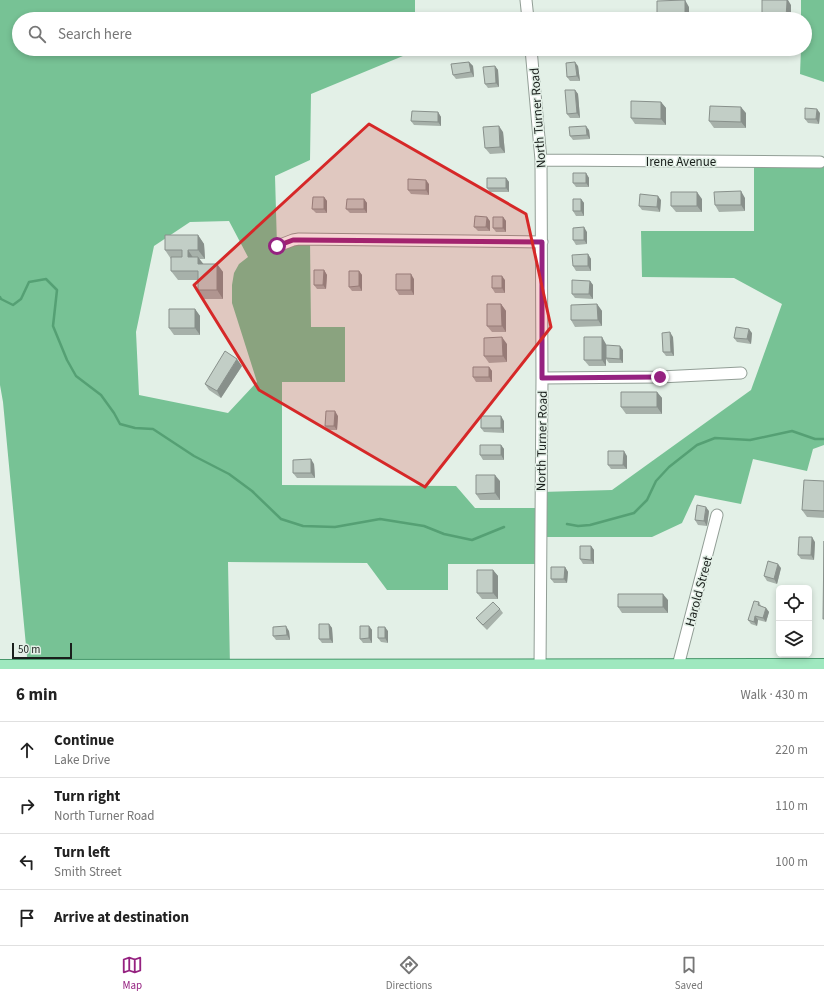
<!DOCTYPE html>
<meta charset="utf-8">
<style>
body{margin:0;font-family:"Source Sans 3",sans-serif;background:#f2f2f2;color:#222}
.controls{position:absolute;right:12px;bottom:12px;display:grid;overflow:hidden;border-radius:6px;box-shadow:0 2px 6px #0003}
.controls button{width:36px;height:36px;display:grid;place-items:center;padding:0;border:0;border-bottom:1px solid #e0e0e0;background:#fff;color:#222;font:20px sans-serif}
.scale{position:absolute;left:12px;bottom:10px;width:60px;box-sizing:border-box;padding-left:4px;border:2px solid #1a1f1c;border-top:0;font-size:11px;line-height:14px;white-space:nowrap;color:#1a1f1c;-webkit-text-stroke:3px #e3f0e7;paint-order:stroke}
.stop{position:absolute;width:12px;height:12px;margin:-9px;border:3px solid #952280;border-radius:50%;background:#fff}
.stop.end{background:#952280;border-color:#fff;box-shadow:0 1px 4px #0008}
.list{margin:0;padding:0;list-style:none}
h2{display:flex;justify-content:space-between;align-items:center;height:52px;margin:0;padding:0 16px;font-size:17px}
h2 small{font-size:13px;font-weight:400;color:#767676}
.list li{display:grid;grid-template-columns:26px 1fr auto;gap:12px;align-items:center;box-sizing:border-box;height:56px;padding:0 16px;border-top:1px solid #e0e0e0}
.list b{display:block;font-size:15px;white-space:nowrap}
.list p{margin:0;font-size:13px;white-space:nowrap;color:#767676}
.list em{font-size:13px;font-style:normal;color:#767676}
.icon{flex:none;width:22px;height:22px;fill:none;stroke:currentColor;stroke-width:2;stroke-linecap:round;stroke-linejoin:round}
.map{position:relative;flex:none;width:824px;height:669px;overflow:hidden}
.search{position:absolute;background:#fff;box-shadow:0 2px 6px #0003;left:12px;right:12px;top:12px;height:44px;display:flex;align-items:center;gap:10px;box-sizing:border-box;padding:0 14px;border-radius:22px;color:#767676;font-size:15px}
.sheet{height:276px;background:#fff}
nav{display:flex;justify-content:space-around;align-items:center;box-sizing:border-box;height:56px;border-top:1px solid #e0e0e0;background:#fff;font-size:11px;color:#767676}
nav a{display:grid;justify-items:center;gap:2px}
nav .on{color:#952280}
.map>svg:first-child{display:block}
.forest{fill:#77c295;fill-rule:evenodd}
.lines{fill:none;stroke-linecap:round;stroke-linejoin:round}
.stream{stroke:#55a074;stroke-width:2.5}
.minor-casing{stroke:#929e96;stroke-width:13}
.major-casing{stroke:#47976b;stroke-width:16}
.minor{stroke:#fff;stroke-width:11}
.major{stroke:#9fe8bf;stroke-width:14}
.wall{fill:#a7b1aa}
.shaded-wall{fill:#88908b}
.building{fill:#c2cec6;stroke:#88908b}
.route{stroke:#952280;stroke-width:5}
.marked{fill:#d62828;fill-opacity:0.2;stroke:#d62828;stroke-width:3;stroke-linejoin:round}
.labels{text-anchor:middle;stroke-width:3;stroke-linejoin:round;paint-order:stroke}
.street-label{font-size:13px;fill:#1a1f1c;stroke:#e3f0e7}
</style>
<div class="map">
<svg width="824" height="669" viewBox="0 0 824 669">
<rect width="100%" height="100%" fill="#e3f0e7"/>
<path class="forest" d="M 0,0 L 415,0 L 415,19 L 19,19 L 19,49 L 415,49 L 415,51 L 311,94 L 310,160 L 275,176 L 277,246 L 310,240 L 311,327 L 345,327 L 345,382 L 282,382 L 282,485 L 456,486 L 475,508 L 540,508 L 541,492 L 612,490 L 751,390 L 782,304 L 734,278 L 642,277 L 641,231 L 754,231 L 754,161 L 824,162 L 824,445 L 813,449 L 807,471 L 753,459 L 741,504 L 695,495 L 682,523 L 652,537 L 541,537 L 540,564 L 448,564 L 448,590 L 387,590 L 367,563 L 228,562 L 230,667 L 28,667 L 3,402 L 0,385 ZM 229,221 L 248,257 L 239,264 L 234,273 L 232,285 L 232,303 L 257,382 L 228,413 L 139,395 L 136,332 L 154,246 L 190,222 Z
M 801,0 L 824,0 L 824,82 L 800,74 L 801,49 L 805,49 L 805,19 L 801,19 Z"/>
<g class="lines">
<path class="stream" d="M 0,297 L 1,299 L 13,305 L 21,299 L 29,282 L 46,279 L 57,290 L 53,326 L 67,360 L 76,376 L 101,395 L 114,413 L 120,424 L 135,428 L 153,429 L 194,456 L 229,474 L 252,491 L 281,519 L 303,526 L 335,527 L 380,519 L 424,526 L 444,534 L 472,540 L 504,527
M 567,524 L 578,526 L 590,525 L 634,513 L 647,500 L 656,481 L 669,467 L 697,445 L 715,438 L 750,440 L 792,431 L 815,439 L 824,439"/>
<g class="minor-casing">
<path id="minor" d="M 526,0 L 528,19
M 531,49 L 541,160 L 542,378 L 540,669
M 541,160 L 820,162
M 275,247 L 293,240 L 299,239 L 542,242
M 542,378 L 660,377 L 741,373
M 678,666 L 717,515"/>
</g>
<g class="major-casing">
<path id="major" d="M 0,667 L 824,666"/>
</g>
<use href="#minor" class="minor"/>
<use href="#major" class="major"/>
</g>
<path class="wall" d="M 689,7 L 689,19 L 659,19 L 657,17 Z
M 494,49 L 494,54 L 481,55 L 478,51 Z
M 561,49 L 574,49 L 575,53 L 564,54 Z
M 469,62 L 473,66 L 474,77 L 456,79 L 453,75 Z
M 495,66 L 498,70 L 499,87 L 488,88 L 485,84 Z
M 578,66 L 580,81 L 570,81 L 567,77 Z
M 575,90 L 578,94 L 580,118 L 570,118 L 567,114 Z
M 661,102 L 666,108 L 666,125 L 635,124 L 631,118 Z
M 438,112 L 441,117 L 441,126 L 414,125 L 411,121 Z
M 746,113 L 746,128 L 714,128 L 709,121 Z
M 820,113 L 819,124 L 808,123 L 805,119 Z
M 589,130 L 590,139 L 573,140 L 570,136 Z
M 503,132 L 505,153 L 490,154 L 485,148 Z
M 586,173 L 589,178 L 589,187 L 576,187 L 573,183 Z
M 506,178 L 509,182 L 509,192 L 490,192 L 487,188 Z
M 429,184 L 429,195 L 411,194 L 408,190 Z
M 324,197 L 327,201 L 327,213 L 316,213 L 312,209 Z
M 745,198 L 745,211 L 719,212 L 715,205 Z
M 364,199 L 367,203 L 367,213 L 350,213 L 346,209 Z
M 581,199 L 584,203 L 584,216 L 576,216 L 573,211 Z
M 702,199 L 702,212 L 676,212 L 671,206 Z
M 661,200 L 660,212 L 642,210 L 639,206 Z
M 503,217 L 506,221 L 506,232 L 496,232 L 493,228 Z
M 490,221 L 490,231 L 478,231 L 474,227 Z
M 587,232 L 587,244 L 576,245 L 573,240 Z
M 198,235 L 204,244 L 205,259 L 199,259 L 203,264 L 217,264 L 223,272 L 223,299 L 204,299 L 198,290 L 198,280 L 178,280 L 171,271 L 171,259 L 165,250 Z
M 588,254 L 591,259 L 591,271 L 576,271 L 573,266 Z
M 324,270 L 327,275 L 326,289 L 317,289 L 314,285 Z
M 359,271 L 362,275 L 362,291 L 352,291 L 349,287 Z
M 414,279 L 414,295 L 399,295 L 396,290 Z
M 505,280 L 505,293 L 495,293 L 492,288 Z
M 590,281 L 593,285 L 593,299 L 575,298 L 572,294 Z
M 501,304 L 506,311 L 506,332 L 492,332 L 487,326 Z
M 597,304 L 602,311 L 602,326 L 575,327 L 571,320 Z
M 195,309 L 200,316 L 200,335 L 174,335 L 169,328 Z
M 752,333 L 751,344 L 737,342 L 734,338 Z
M 673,337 L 674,356 L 666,356 L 663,352 Z
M 507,344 L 507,362 L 489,363 L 484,356 Z
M 606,344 L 606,349 L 623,350 L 623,363 L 609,363 L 606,359 L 606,366 L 589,366 L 584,360 Z
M 242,366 L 221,398 L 209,390 L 205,384 Z
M 489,367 L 492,371 L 492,382 L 476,382 L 473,377 Z
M 657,392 L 662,398 L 662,414 L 626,414 L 621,407 Z
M 338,416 L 337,430 L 328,430 L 325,426 Z
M 504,421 L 504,433 L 484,432 L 481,428 Z
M 501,445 L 504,449 L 504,460 L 483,460 L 480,455 Z
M 627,456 L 627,469 L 611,469 L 608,465 Z
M 314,464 L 315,478 L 297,478 L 293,473 Z
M 500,481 L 500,500 L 480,500 L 476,494 Z
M 824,481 L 824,518 L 807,517 L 802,510 Z
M 709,511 L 707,526 L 698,525 L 695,520 Z
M 815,542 L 814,560 L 801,559 L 798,555 Z
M 591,546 L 594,550 L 594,564 L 583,564 L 580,559 Z
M 565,567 L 568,572 L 567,583 L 554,583 L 551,579 Z
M 781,568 L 777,584 L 767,581 L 764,576 Z
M 493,570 L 498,576 L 498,599 L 482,599 L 477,593 Z
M 668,600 L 668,613 L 622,613 L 618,607 Z
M 759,602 L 761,606 L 766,608 L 769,612 L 766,622 L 758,620 L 757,626 L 751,624 L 748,620 Z
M 500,609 L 503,613 L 487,630 L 479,622 L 476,618 Z
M 329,624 L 332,628 L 333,643 L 322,643 L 319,639 Z
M 369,626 L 372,630 L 372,643 L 363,643 L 360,639 Z
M 289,631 L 290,640 L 276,640 L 273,636 Z
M 388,631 L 388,643 L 381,642 L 378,638 Z"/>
<path class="shaded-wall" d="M 685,0 L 689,7 L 689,19 L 687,19 L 685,16 Z
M 787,0 L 788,0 L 791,5 L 791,19 L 786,19 Z
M 491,49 L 494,49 L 494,54 L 491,50 Z
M 572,49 L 574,49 L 575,53 Z
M 469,62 L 473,66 L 474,77 L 471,72 Z
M 575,62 L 578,66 L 580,81 L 577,76 Z
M 495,66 L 498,70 L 499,87 L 496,83 Z
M 575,90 L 578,94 L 580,118 L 577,113 Z
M 661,102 L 666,108 L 666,125 L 661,119 Z
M 741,107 L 746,113 L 746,128 L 741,122 Z
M 817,109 L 820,113 L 819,124 L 816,119 Z
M 438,112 L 441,117 L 441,126 L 438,122 Z
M 499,126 L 503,132 L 505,153 L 500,147 Z
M 586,126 L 589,130 L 590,139 L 587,135 Z
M 586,173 L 589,178 L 589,187 L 586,183 Z
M 506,178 L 509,182 L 509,192 L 506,188 Z
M 426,180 L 429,184 L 429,195 L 426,190 Z
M 741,191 L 745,198 L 745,211 L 741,205 Z
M 697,192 L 702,199 L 702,212 L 697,206 Z
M 658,196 L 661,200 L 660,212 L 657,207 Z
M 324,197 L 327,201 L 327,213 L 324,209 Z
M 364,199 L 367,203 L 367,213 L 364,209 Z
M 581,199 L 584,203 L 584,216 L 581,211 Z
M 487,217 L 490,221 L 490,231 L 486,227 Z
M 503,217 L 506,221 L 506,232 L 503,228 Z
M 584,227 L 587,232 L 587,244 L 584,240 Z
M 198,235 L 204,244 L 205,259 L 198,250 Z
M 188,250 L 194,259 L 188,257 Z
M 588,254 L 591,259 L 591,271 L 588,266 Z
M 198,257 L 205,266 L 198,264 Z
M 217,264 L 223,272 L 223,299 L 217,290 Z
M 324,270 L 327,275 L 326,289 L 323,285 Z
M 359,271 L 362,275 L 362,291 L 359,286 Z
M 411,274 L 414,279 L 414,295 L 411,290 Z
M 502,276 L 505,280 L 505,293 L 502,288 Z
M 590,281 L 593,285 L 593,299 L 589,294 Z
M 501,304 L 506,311 L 506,332 L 502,326 Z
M 597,304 L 602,311 L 602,326 L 598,320 Z
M 195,309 L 200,316 L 200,335 L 195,328 Z
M 749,329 L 752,333 L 751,344 L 747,339 Z
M 670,332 L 673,337 L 674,356 L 671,352 Z
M 502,337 L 507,344 L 507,362 L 503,356 Z
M 602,337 L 606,344 L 606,366 L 602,360 Z
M 620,346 L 623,350 L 623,363 L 620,359 Z
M 237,359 L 242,366 L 221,398 L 217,391 Z
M 489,367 L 492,371 L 492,382 L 489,377 Z
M 657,392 L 662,398 L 662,414 L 657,407 Z
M 335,411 L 338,416 L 337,430 L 334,426 Z
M 501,416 L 504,421 L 504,433 L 501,428 Z
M 501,445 L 504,449 L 504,460 L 501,455 Z
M 624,451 L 627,456 L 627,469 L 623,465 Z
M 311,459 L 314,464 L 315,478 L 311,473 Z
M 495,475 L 500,481 L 500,500 L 495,493 Z
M 706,507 L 709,511 L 707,526 L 704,521 Z
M 812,537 L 815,542 L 814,560 L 811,555 Z
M 591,546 L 594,550 L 594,564 L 591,560 Z
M 778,564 L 781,568 L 777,584 L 774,579 Z
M 565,567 L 568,572 L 567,583 L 564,579 Z
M 493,570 L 498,576 L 498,599 L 493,593 Z
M 809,588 L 812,592 L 811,614 L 809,611 Z
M 663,594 L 668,600 L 668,613 L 663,607 Z
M 766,608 L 769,612 L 766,622 L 763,618 Z
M 755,616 L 758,620 L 757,626 L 754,622 Z
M 329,624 L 332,628 L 333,643 L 330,639 Z
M 286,626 L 289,631 L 290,640 L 287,635 Z
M 369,626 L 372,630 L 372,643 L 369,638 Z
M 385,627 L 388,631 L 388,643 L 385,638 Z"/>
<path class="building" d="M 685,0 L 685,16 L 657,17 L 657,1 Z
M 762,0 L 787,0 L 786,19 L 762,19 Z
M 478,49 L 491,49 L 491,50 L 478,51 Z
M 469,62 L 471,72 L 453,75 L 451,64 Z
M 575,62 L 577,76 L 567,77 L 566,63 Z
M 495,66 L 496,83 L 485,84 L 483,67 Z
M 565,90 L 575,90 L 577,113 L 567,114 Z
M 631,101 L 661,102 L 661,119 L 631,118 Z
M 710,106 L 741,107 L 741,122 L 709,121 Z
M 805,108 L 817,109 L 816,119 L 805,119 Z
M 412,111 L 438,112 L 438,122 L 411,121 Z
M 499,126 L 500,147 L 485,148 L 483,127 Z
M 586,126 L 587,135 L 570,136 L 569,127 Z
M 573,173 L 586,173 L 586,183 L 573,183 Z
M 487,178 L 506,178 L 506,188 L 487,188 Z
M 408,179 L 426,180 L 426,190 L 408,190 Z
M 741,191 L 741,205 L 715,205 L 714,192 Z
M 671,192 L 697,192 L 697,206 L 671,206 Z
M 640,194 L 658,196 L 657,207 L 639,206 Z
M 313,197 L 324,197 L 324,209 L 312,209 Z
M 347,199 L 364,199 L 364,209 L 346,209 Z
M 573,199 L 581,199 L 581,211 L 573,211 Z
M 475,216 L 487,217 L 486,227 L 474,227 Z
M 493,217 L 503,217 L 503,228 L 493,228 Z
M 584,227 L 584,240 L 573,240 L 573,228 Z
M 165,235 L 198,235 L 198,250 L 188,250 L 188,257 L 198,257 L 198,264 L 217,264 L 217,290 L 198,290 L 198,271 L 171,271 L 171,257 L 182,257 L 182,250 L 165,250 Z
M 588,254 L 588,266 L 573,266 L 572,255 Z
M 314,270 L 324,270 L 323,285 L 314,285 Z
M 349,271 L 359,271 L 359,286 L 349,287 Z
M 396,274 L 411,274 L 411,290 L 396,290 Z
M 492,276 L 502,276 L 502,288 L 492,288 Z
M 572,280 L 590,281 L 589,294 L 572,294 Z
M 487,304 L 501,304 L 502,326 L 487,326 Z
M 597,304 L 598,320 L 571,320 L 571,305 Z
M 169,309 L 195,309 L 195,328 L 169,328 Z
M 736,327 L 749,329 L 747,339 L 734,338 Z
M 670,332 L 671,352 L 663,352 L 662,333 Z
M 502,337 L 503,356 L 484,356 L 484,338 Z
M 584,337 L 602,337 L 602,360 L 584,360 Z
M 606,345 L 620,346 L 620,359 L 606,358 Z
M 225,351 L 237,359 L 217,391 L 205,384 Z
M 473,367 L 489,367 L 489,377 L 473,377 Z
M 621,392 L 657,392 L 657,407 L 621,407 Z
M 326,411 L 335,411 L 334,426 L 325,426 Z
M 481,416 L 501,416 L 501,428 L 481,428 Z
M 480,445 L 501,445 L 501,455 L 480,455 Z
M 608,451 L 624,451 L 623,465 L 608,465 Z
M 311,459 L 311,473 L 293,473 L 293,460 Z
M 476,475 L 495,475 L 495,493 L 476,494 Z
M 804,480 L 824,481 L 824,511 L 802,510 Z
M 697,505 L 706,507 L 704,521 L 695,520 Z
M 799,537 L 812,537 L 811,555 L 798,555 Z
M 824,541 L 824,619 L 823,619 Z
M 580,546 L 591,546 L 591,560 L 580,559 Z
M 768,561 L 778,564 L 774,579 L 764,576 Z
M 551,567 L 565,567 L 564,579 L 551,579 Z
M 477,570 L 493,570 L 493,593 L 477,593 Z
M 618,594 L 663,594 L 663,607 L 618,607 Z
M 754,601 L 759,602 L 758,605 L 766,608 L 763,618 L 755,616 L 754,622 L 748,620 Z
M 493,602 L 500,609 L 483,625 L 476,618 Z
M 319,624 L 329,624 L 330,639 L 319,639 Z
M 286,626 L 287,635 L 273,636 L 273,627 Z
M 360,626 L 369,626 L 369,638 L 360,639 Z
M 378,627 L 385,627 L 385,638 L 378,638 Z"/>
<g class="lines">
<path class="route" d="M 277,246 L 293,240 L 299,240 L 542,242 L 542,378 L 660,377"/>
</g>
<path class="marked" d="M 369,124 L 526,214 L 551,327 L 425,487 L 259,390 L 194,285 Z"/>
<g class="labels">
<g class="street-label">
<text transform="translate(537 118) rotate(-94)" y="5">North Turner Road</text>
<text x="681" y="166">Irene Avenue</text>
<text transform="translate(541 441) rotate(-89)" y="5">North Turner Road</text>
<text transform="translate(698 591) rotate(-75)" y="5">Harold Street</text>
</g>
</g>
</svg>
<div class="controls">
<button><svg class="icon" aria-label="locate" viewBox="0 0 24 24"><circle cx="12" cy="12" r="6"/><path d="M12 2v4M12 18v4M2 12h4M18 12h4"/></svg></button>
<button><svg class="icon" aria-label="layers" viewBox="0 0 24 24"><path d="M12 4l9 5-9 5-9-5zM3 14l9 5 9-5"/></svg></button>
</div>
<div class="scale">50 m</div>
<div class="stop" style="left:277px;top:246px"></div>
<div class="stop end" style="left:660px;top:377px"></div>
<div class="search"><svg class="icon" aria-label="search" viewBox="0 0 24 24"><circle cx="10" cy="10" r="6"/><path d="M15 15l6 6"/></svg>Search here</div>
</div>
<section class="sheet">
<h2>6 min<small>Walk · 430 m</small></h2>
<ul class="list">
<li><svg class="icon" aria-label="ahead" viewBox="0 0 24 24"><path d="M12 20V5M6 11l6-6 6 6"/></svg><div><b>Continue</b><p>Lake Drive</p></div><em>220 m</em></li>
<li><svg class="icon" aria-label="right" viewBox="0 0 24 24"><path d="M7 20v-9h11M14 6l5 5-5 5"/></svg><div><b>Turn right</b><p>North Turner Road</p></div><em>110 m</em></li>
<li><svg class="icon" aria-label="left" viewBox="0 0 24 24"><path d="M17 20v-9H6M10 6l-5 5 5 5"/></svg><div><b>Turn left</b><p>Smith Street</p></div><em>100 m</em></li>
<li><svg class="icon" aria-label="arrive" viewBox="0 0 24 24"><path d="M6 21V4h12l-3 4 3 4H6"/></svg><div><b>Arrive at destination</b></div></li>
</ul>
</section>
<nav>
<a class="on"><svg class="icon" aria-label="map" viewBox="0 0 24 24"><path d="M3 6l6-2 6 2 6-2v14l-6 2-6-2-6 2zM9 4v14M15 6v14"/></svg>Map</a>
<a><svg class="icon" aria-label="directions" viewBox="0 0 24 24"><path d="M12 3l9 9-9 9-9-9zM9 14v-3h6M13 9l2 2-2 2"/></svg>Directions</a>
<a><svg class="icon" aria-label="saved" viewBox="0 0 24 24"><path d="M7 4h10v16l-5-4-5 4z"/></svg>Saved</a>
</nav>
